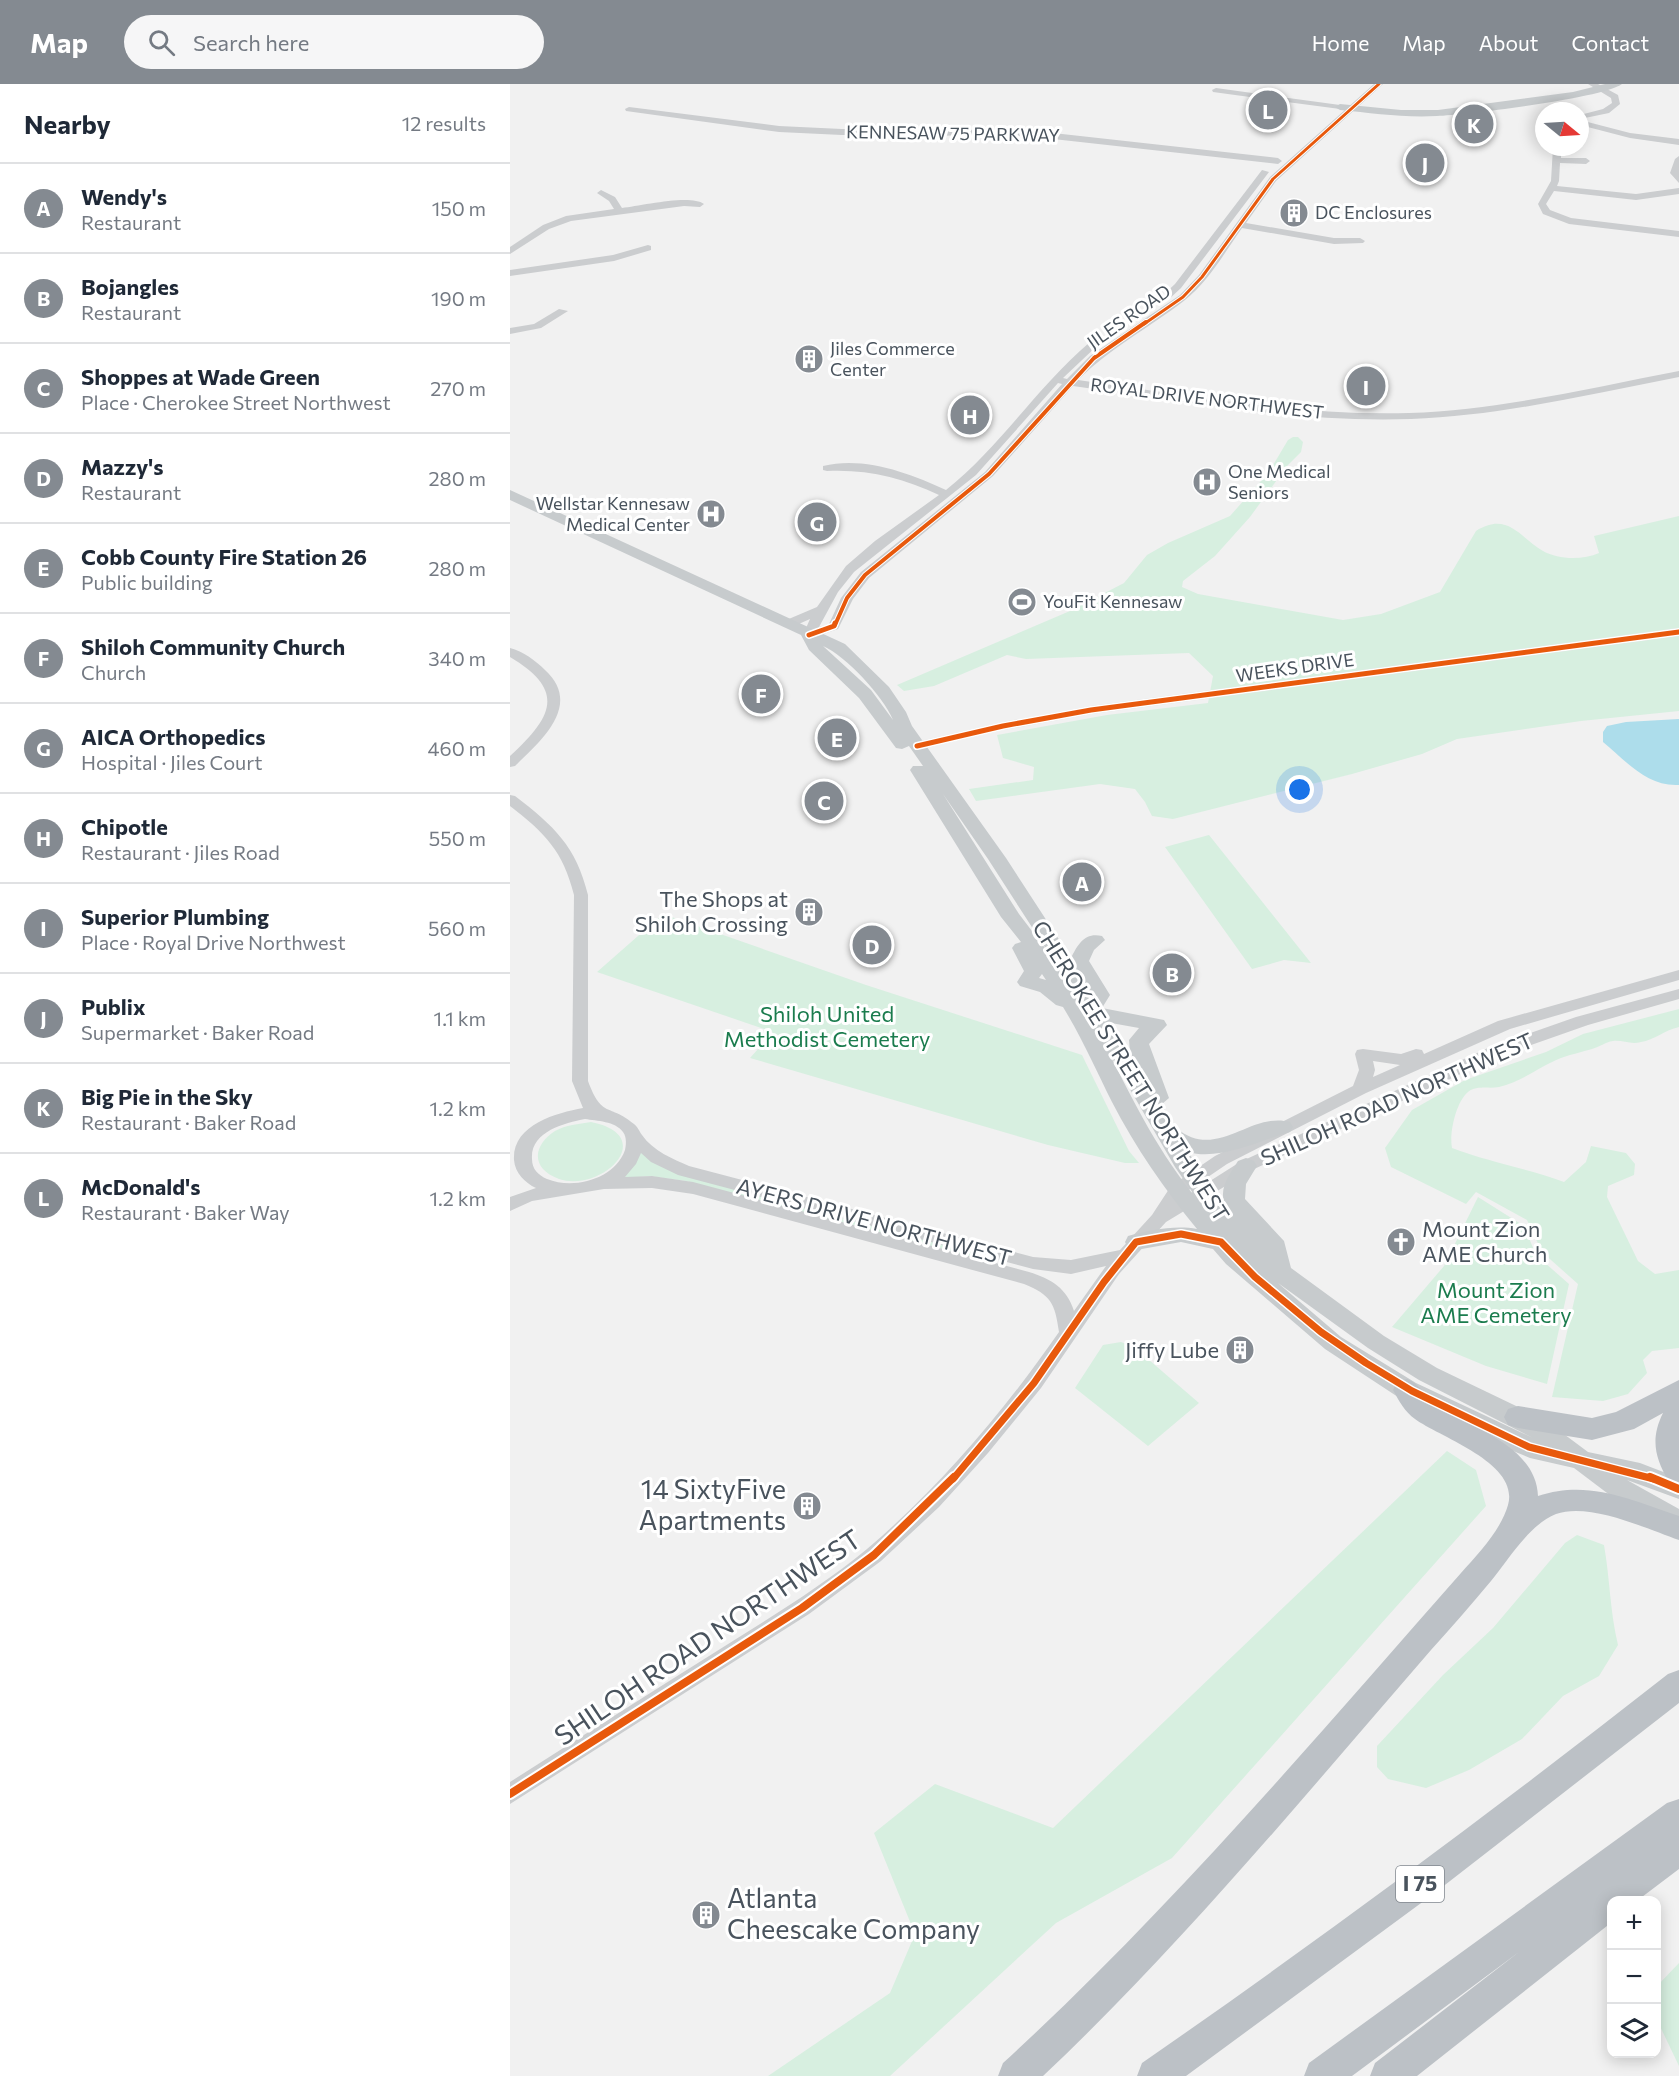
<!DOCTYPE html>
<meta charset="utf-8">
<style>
body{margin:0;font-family:Commissioner,sans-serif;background:#f6f6f7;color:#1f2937}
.controls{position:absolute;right:18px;bottom:18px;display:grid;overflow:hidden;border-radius:12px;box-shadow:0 3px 15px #0003}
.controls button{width:54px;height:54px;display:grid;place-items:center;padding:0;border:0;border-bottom:2px solid #e0e1e3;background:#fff;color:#1f2937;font:30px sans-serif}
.compass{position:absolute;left:1025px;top:18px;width:54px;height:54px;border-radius:50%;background:#fff;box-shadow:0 3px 15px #0003;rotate:108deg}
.you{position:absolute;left:790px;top:706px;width:21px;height:21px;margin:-15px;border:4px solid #fff;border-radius:50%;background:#1a73e8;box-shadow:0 0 0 9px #1a73e833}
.badge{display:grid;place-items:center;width:39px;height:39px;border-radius:50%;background:#848a91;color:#fff;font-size:20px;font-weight:700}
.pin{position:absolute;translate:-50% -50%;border:3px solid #fff;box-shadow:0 2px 6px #0006}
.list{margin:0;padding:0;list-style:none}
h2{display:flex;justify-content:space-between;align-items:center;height:78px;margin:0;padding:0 24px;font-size:26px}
h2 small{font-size:20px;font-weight:400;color:#747a83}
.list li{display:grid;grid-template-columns:39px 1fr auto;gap:18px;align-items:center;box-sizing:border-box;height:90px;padding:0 24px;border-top:2px solid #e0e1e3}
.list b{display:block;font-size:22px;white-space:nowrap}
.list p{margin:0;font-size:20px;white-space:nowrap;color:#747a83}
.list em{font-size:20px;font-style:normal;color:#747a83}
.icon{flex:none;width:33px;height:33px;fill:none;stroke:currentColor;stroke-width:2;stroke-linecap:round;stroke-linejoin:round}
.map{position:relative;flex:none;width:1169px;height:1992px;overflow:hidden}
header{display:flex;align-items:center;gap:36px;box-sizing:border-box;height:84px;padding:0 30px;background:#848a91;color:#fff}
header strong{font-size:28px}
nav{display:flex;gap:33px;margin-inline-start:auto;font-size:21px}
.search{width:420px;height:54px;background:#f6f6f7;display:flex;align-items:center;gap:15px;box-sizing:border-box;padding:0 21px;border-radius:33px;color:#747a83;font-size:22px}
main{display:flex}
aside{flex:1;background:#fff}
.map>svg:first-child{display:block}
.green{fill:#d7efe0}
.water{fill:#adddeb}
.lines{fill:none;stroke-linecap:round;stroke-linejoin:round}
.minor{fill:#cbcdcf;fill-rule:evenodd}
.major{fill:#c7cbcd;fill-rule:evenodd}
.highway{fill:#bcc1c6;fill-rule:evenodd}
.cycleway-far4-casing{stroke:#fff;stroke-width:5}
.cycleway-far3-casing{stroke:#fff;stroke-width:6}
.cycleway-far2-casing{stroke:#fff;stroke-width:8}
.cycleway-far1-casing{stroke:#fff;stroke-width:10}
.cycleway-casing{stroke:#fff;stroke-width:12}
.cycleway-far4{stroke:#e8590c;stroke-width:3}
.cycleway-far3{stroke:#e8590c;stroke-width:4}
.cycleway-far2{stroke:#e8590c;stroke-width:5}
.cycleway-far1{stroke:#e8590c;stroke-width:7}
.cycleway{stroke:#e8590c;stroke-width:8}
.labels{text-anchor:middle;stroke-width:6;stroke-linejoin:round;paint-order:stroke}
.far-street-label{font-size:18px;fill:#49535d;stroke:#fff}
.far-poi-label{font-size:18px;fill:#49535d;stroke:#fff;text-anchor:start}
.shield{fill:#fff;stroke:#80878e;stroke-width:1.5}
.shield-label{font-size:21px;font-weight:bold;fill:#49535d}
.poi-label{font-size:22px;fill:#49535d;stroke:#fff;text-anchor:end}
.park-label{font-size:22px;fill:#1b7c4e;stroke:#fff}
.street-label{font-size:22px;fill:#49535d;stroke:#fff}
.near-poi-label{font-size:27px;fill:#49535d;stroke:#fff;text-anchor:end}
.near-street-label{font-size:27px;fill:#49535d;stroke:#fff}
</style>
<header>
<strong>Map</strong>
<div class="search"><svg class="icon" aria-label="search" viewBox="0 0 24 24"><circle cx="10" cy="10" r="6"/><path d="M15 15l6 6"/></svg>Search here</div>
<nav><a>Home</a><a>Map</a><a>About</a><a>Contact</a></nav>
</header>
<main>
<aside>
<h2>Nearby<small>12 results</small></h2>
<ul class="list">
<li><span class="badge">A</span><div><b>Wendy's</b><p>Restaurant</p></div><em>150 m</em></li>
<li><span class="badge">B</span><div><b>Bojangles</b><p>Restaurant</p></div><em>190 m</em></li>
<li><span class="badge">C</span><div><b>Shoppes at Wade Green</b><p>Place · Cherokee Street Northwest</p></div><em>270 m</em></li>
<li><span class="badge">D</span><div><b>Mazzy's</b><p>Restaurant</p></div><em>280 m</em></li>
<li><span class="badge">E</span><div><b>Cobb County Fire Station 26</b><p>Public building</p></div><em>280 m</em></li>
<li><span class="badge">F</span><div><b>Shiloh Community Church</b><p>Church</p></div><em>340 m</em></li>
<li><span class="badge">G</span><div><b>AICA Orthopedics</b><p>Hospital · Jiles Court</p></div><em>460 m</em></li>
<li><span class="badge">H</span><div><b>Chipotle</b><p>Restaurant · Jiles Road</p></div><em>550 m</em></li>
<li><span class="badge">I</span><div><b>Superior Plumbing</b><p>Place · Royal Drive Northwest</p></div><em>560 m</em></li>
<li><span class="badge">J</span><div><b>Publix</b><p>Supermarket · Baker Road</p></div><em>1.1 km</em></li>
<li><span class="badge">K</span><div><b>Big Pie in the Sky</b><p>Restaurant · Baker Road</p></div><em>1.2 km</em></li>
<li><span class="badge">L</span><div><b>McDonald's</b><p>Restaurant · Baker Way</p></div><em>1.2 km</em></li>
</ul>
</aside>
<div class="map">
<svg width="1169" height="1992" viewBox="0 0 1169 1992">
<rect width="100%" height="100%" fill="#f1f1f1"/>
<path class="green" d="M 783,353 L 788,353 L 793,358 L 791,368 L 777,382 L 740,433 L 705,472 L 673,497 L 672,503 L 688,510 L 833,536 L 871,530 L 930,508 L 966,447 C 998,427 1010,454 1033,467 C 1049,476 1073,476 1089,469 L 1084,452 L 1169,432 L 1169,627 L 1071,637 L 947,655 L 912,670 L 842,690 L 663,735 L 642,732 L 635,718 L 625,705 L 590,700 L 466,717 L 459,705 L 523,696 L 524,683 L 493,674 L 487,651 L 597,631 L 698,619 L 703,592 L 679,569 L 516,575 L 497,571 L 424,602 L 394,607 L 387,601 L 560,527 L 614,499 L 637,471 L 658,459 L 720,432 L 759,388 L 778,356 Z
M 699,751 L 801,879 L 774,876 L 742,885 L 655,763 Z
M 153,830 L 356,901 L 572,971 L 619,1067 L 629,1079 L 615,1079 L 538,1061 L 240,974 L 263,948 L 87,888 Z
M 1169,925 L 1169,943 C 1155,946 1144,956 1131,958 C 1121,961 1113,956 1103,957 C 1095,958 1090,963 1082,965 C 1072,968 1062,970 1051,974 C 1030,982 1012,998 989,1003 C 979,1005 967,1001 958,1008 C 946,1018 939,1049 942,1064 C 978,1078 1017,1084 1054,1098 L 1076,1078 L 1081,1062 L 1116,1069 L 1125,1080 L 1124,1091 L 1098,1102 L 1097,1113 L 1128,1177 L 1145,1190 L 1169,1186 L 1169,1264 L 1142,1267 L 1133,1276 L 1137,1289 L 1118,1310 L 1093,1317 L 1042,1313 L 1068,1200 L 1032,1168 L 1017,1136 L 966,1108 L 956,1120 L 881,1083 L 875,1064 L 902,1026 L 955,996 L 1036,968 L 1073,950 Z
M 81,1038 C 150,1052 92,1109 49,1095 C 21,1085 22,1062 45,1047 C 56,1041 68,1040 81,1038 Z
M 132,1066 L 136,1071 L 487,1176 L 482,1178 L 176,1097 L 139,1092 L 110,1095 L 125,1080 Z
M 968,1113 L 1014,1142 L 1026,1171 L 1059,1200 L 1037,1300 L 976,1282 L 882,1243 L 934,1182 Z
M 611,1258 L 624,1263 L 689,1319 L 638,1362 L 565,1304 L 593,1261 Z
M 937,1367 L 966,1386 L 976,1422 L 662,1774 L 546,1839 L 380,1992 L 258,1992 L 380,1909 L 405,1850 L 364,1749 L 425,1700 L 543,1744 Z
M 1067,1451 L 1094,1461 C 1100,1495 1100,1528 1108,1561 L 1089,1592 L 1053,1612 L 1012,1655 L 959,1686 L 916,1704 L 878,1695 L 867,1683 L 867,1662 L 933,1591 L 983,1544 L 1055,1459 Z
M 1169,1879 L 1169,1982 L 1147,1936 L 1147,1902 Z"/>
<path class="water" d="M 1169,635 L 1169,701 C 1137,703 1115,676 1093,658 L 1093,648 L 1097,642 L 1116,638 Z"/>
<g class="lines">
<path class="minor" d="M 864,0 L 873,0 L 766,97 L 736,139 L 824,154 L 850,154 L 855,157 L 853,159 L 824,160 L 732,144 C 715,168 698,198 675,216 C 639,244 600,264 568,296 C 678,311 787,332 899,329 C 990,326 1080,304 1169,287 L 1169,293 C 1080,310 991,332 901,335 C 787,339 674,317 563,302 L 483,392 L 359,494 L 343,515 L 328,545 L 299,555 L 293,551 L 300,535 L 282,543 L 274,543 L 272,540 L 274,537 L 307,523 L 336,482 L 365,457 L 429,411 C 393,394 357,385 317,387 L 313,386 L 313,382 C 354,372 399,389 436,406 C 490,363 527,303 580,258 L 589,260 L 553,294 L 557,295 L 580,272 L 670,211 L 689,191 L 760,93 ZM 548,299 L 552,300 L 475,388 L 351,488 L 331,514 L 319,540 L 309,543 L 328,508 L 344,488 L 466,391 Z
M 1078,0 L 1088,0 L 1108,11 L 1110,20 L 1099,29 L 1070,35 L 1070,31 L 1093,25 L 1102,19 L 1101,14 Z
M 706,4 L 830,21 L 834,23 L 830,25 L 703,8 L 702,6 Z
M 119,23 L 269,42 L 332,45 L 516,46 L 768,74 L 772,77 L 768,80 L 516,52 L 332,51 L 269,48 L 116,27 L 115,25 Z
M 1070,36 L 1120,49 L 1169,55 L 1169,61 L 1120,54 L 1070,41 Z
M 1043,63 L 1051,63 L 1051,74 L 1076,74 L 1080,77 L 1076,80 L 1050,79 L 1049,97 L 1047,102 L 1126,110 L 1169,104 L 1169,110 L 1126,116 L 1044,107 L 1036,120 L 1040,126 L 1061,134 L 1169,147 L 1169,153 L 1059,140 L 1033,130 L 1028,120 L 1041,97 Z
M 1169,72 L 1169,99 L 1160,89 L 1165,75 Z
M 752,86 L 759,88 L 671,204 L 657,217 L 651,217 L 651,213 L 665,200 Z
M 91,106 L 105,113 L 112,124 C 131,122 180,110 194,120 L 190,123 L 174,122 L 61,137 L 39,145 L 0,170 L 0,163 L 33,141 L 56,132 L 104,125 L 99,117 L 87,109 Z
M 138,161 L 141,162 L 141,166 L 104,177 L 0,192 L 0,186 L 103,171 Z
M 49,225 L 58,227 L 31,244 L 0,250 L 0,244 L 24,240 Z
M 1169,544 L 1169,552 L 581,630 L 493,646 L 407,666 L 400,662 L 402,659 L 493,638 L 581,622 Z
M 0,564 C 13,567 26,577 35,586 C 73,621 31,657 5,682 L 0,683 L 0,672 C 42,633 57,607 0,573 Z
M 0,711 L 5,712 C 44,742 66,762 78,811 L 78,997 C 92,1035 99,1019 124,1040 C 128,1043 129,1047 132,1051 C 143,1067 163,1075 179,1082 L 523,1173 L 561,1176 L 610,1166 L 642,1131 L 661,1102 L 705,1072 L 843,1002 L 849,986 L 845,970 L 847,966 L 853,965 L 891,970 L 906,965 L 912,966 L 914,970 L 988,937 L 1169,886 L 1169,896 L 1000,945 L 856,1009 L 717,1080 L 673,1110 L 670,1116 L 730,1078 L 978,964 L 1066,933 L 1169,905 L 1169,915 L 1078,941 L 990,972 L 742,1086 L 656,1138 L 609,1190 L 531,1304 L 478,1369 L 429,1423 L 371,1477 L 299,1530 L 0,1720 L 0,1698 C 69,1654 138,1610 207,1567 C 258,1535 311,1503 357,1465 C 431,1402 494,1327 549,1248 C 545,1219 541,1211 514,1200 L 183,1110 L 142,1104 L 94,1105 L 22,1117 L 0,1127 L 0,1113 L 26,1104 C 15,1099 5,1089 4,1076 C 2,1041 46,1029 73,1024 L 62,997 L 64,811 C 53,767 35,749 0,722 ZM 863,977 L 890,981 L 863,993 L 865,986 ZM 75,1035 C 87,1037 105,1037 113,1048 C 117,1053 116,1061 115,1066 C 105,1095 64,1106 37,1095 C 28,1091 22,1085 22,1075 C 20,1048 54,1039 75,1035 ZM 131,1069 L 141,1078 L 168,1091 L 523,1185 L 561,1190 L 596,1182 L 564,1227 C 557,1204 541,1195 519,1188 L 183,1098 L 142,1092 L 115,1093 L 126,1080 Z"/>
<path class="major" d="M 1095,0 L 1112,0 C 1094,14 956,31 927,32 C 894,34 862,29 830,26 L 825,23 L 830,20 L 891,26 L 928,26 L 1063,8 Z
M 0,406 L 335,560 L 379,603 L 396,628 L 402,642 L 496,774 L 561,874 C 568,860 575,848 592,852 L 595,856 L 584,866 L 579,877 L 600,911 L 592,924 L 654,936 L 657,941 L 639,960 L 659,1014 L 652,1020 C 656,1027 660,1039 666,1044 C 707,1078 740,1027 780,1038 L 783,1043 L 780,1048 C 749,1057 709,1077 678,1068 L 716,1122 C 707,1106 720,1090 728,1077 L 736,1074 L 744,1077 L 747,1082 L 736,1100 L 735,1115 L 774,1157 L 781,1184 L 874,1252 L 927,1284 L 1035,1336 L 1078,1368 L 1130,1379 L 1169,1394 L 1169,1415 L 1117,1396 L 1169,1425 L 1169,1439 L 1160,1442 L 1151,1439 L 1101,1412 L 1064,1384 L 1020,1374 L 976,1356 L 888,1313 L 815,1265 L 716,1180 L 703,1165 L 671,1158 L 626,1166 L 618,1164 L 615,1158 L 618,1152 C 640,1146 665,1141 687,1145 C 655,1106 625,1063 602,1018 C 586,986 572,954 553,923 L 546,921 L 530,908 L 510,902 L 507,898 L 514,887 L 502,864 L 505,860 L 511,858 L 491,833 L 400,686 L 403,682 L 413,682 L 399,662 L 392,665 L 386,664 L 349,614 L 299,566 L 291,551 L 0,416 ZM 313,562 C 336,572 373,612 383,636 L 361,606 ZM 433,710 L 478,775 L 538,868 L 509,830 ZM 532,890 L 536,896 L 529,894 ZM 601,939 L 629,944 L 619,956 L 620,969 ZM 599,969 L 665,1083 L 687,1115 C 651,1072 624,1019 599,969 ZM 768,1199 L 858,1264 L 909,1296 L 1023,1354 L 906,1299 L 831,1253 Z"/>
<path class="highway" d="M 897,1295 C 911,1300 916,1314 928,1322 C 963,1345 1026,1362 1028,1412 C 1079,1395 1121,1416 1169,1432 L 1169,1456 C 1137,1445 1080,1418 1046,1430 C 1020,1440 998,1476 981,1497 C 961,1521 941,1544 921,1566 C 795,1711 673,1860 533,1992 L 488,1992 L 493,1979 C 658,1828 803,1657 951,1489 C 968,1470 991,1446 998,1421 C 1010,1379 931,1354 905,1335 C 895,1328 889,1317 883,1306 L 887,1298 Z
M 1169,1296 L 1169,1401 L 1159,1398 C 1145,1374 1140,1355 1153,1329 L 1124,1345 L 1082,1356 L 1008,1344 L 998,1341 L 994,1333 L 998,1325 L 1008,1322 L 1082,1334 L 1106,1328 Z
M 1169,1586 L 1169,1619 L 922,1811 L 676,1992 L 627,1992 L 632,1979 C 811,1855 986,1725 1158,1590 Z
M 1169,1715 L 1169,1785 L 1128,1816 L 1102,1816 L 1102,1838 L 907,1992 L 860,1992 L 865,1979 L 1009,1868 L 842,1992 L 794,1992 L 799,1979 L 1157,1719 Z"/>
<g class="cycleway-far4-casing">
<path id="cycleway-far4" d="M 634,240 L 673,213 L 692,193 L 763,95 L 869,0"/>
</g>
<g class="cycleway-far3-casing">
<path id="cycleway-far3" d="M 325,541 L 337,514 L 355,491 L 479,390 L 584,274 L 636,238"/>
</g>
<g class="cycleway-far2-casing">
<path id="cycleway-far2" d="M 299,551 L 324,542 L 325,539
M 407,662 L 493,642 L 581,626 L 1169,548"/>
</g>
<g class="cycleway-far1-casing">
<path id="cycleway-far1" d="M 443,1395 L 524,1299 L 594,1198 L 626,1158 L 671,1150 L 711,1158 L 745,1193 L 811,1248 L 856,1279 L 902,1307 L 1019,1363 L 1144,1395"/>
</g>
<g class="cycleway-casing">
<path id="cycleway" d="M 1140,1393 L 1169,1405
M 0,1710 L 292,1524 L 364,1471 L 444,1393"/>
</g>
<use href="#cycleway-far4" class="cycleway-far4"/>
<use href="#cycleway-far3" class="cycleway-far3"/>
<use href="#cycleway-far2" class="cycleway-far2"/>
<use href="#cycleway-far1" class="cycleway-far1"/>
<use href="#cycleway" class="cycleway"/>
</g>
<defs>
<g id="building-disc" transform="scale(1.5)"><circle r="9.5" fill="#848a91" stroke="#fff"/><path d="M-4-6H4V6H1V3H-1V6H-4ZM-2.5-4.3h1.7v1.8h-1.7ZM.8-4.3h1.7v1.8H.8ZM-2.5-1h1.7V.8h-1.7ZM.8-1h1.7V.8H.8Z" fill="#fff"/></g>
<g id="hospital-disc" transform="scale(1.5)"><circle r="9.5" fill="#848a91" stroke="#fff"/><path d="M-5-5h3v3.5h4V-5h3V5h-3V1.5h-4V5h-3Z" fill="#fff"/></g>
<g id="stadium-disc" transform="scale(1.5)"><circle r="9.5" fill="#848a91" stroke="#fff"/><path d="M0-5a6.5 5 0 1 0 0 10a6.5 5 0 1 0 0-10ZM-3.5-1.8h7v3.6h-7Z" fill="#fff"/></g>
<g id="church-disc" transform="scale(1.5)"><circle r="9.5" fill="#848a91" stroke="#fff"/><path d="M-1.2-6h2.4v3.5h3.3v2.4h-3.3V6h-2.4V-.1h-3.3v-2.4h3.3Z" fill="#fff"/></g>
</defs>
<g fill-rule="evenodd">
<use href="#building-disc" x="784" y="129"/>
<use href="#building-disc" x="299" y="275"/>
<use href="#hospital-disc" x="697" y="398"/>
<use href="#hospital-disc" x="201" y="430"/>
<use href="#stadium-disc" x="512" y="518"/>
<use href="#building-disc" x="299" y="828"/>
<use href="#church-disc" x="891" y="1158"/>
<use href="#building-disc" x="730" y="1266"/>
<use href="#building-disc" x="297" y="1422"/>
<use href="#building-disc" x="196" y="1831"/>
</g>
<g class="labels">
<g class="far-street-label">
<text transform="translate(443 50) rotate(1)" y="6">KENNESAW 75 PARKWAY</text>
<text transform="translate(619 233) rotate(-35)" y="6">JILES ROAD</text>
<text transform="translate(697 315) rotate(7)" y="6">ROYAL DRIVE NORTHWEST</text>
<text transform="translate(785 584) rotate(-8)" y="6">WEEKS DRIVE</text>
</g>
<g class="far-poi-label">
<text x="805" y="135">DC Enclosures</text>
<text x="320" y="271">Jiles Commerce<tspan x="320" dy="21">Center</tspan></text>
<text x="718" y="394">One Medical<tspan x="718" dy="21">Seniors</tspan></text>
<text x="180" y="426" text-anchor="end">Wellstar Kennesaw<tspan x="180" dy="21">Medical Center</tspan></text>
<text x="533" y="524">YouFit Kennesaw</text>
</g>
<rect class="shield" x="886" y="1782" width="48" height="36" rx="4.5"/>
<g class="shield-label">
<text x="910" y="1807">I 75</text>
</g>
<g class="poi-label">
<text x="278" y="823">The Shops at<tspan x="278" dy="25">Shiloh Crossing</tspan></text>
<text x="912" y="1153" text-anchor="start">Mount Zion<tspan x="912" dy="25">AME Church</tspan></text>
<text x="709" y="1274">Jiffy Lube</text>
</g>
<g class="park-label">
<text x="317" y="938">Shiloh United<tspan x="317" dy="25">Methodist Cemetery</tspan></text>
<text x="986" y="1214">Mount Zion<tspan x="986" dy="25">AME Cemetery</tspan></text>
</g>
<g class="street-label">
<text transform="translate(621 987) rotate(58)" y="8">CHEROKEE STREET NORTHWEST</text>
<text transform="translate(887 1015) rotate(-24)" y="8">SHILOH ROAD NORTHWEST</text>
<text transform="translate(364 1138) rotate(15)" y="8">AYERS DRIVE NORTHWEST</text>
</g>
<g class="near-poi-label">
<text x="276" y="1415">14 SixtyFive<tspan x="276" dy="31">Apartments</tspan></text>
<text x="217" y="1824" text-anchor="start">Atlanta<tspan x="217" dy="31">Cheescake Company</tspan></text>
</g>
<g class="near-street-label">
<text transform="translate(198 1554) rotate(-34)" y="9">SHILOH ROAD NORTHWEST</text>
</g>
</g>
</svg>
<div class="controls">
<button>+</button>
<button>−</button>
<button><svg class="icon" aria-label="layers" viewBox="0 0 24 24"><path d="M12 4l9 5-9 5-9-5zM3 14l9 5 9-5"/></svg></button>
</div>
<svg class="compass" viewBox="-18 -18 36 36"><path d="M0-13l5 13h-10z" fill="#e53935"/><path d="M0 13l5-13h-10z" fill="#747a83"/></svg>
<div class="you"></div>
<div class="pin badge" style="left:572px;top:798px">A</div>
<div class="pin badge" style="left:662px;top:889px">B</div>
<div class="pin badge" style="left:314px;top:717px">C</div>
<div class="pin badge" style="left:362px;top:861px">D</div>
<div class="pin badge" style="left:327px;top:654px">E</div>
<div class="pin badge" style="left:251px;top:610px">F</div>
<div class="pin badge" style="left:307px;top:438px">G</div>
<div class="pin badge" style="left:460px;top:331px">H</div>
<div class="pin badge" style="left:856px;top:302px">I</div>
<div class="pin badge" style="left:915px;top:79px">J</div>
<div class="pin badge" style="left:964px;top:40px">K</div>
<div class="pin badge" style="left:758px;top:26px">L</div>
</div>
</main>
